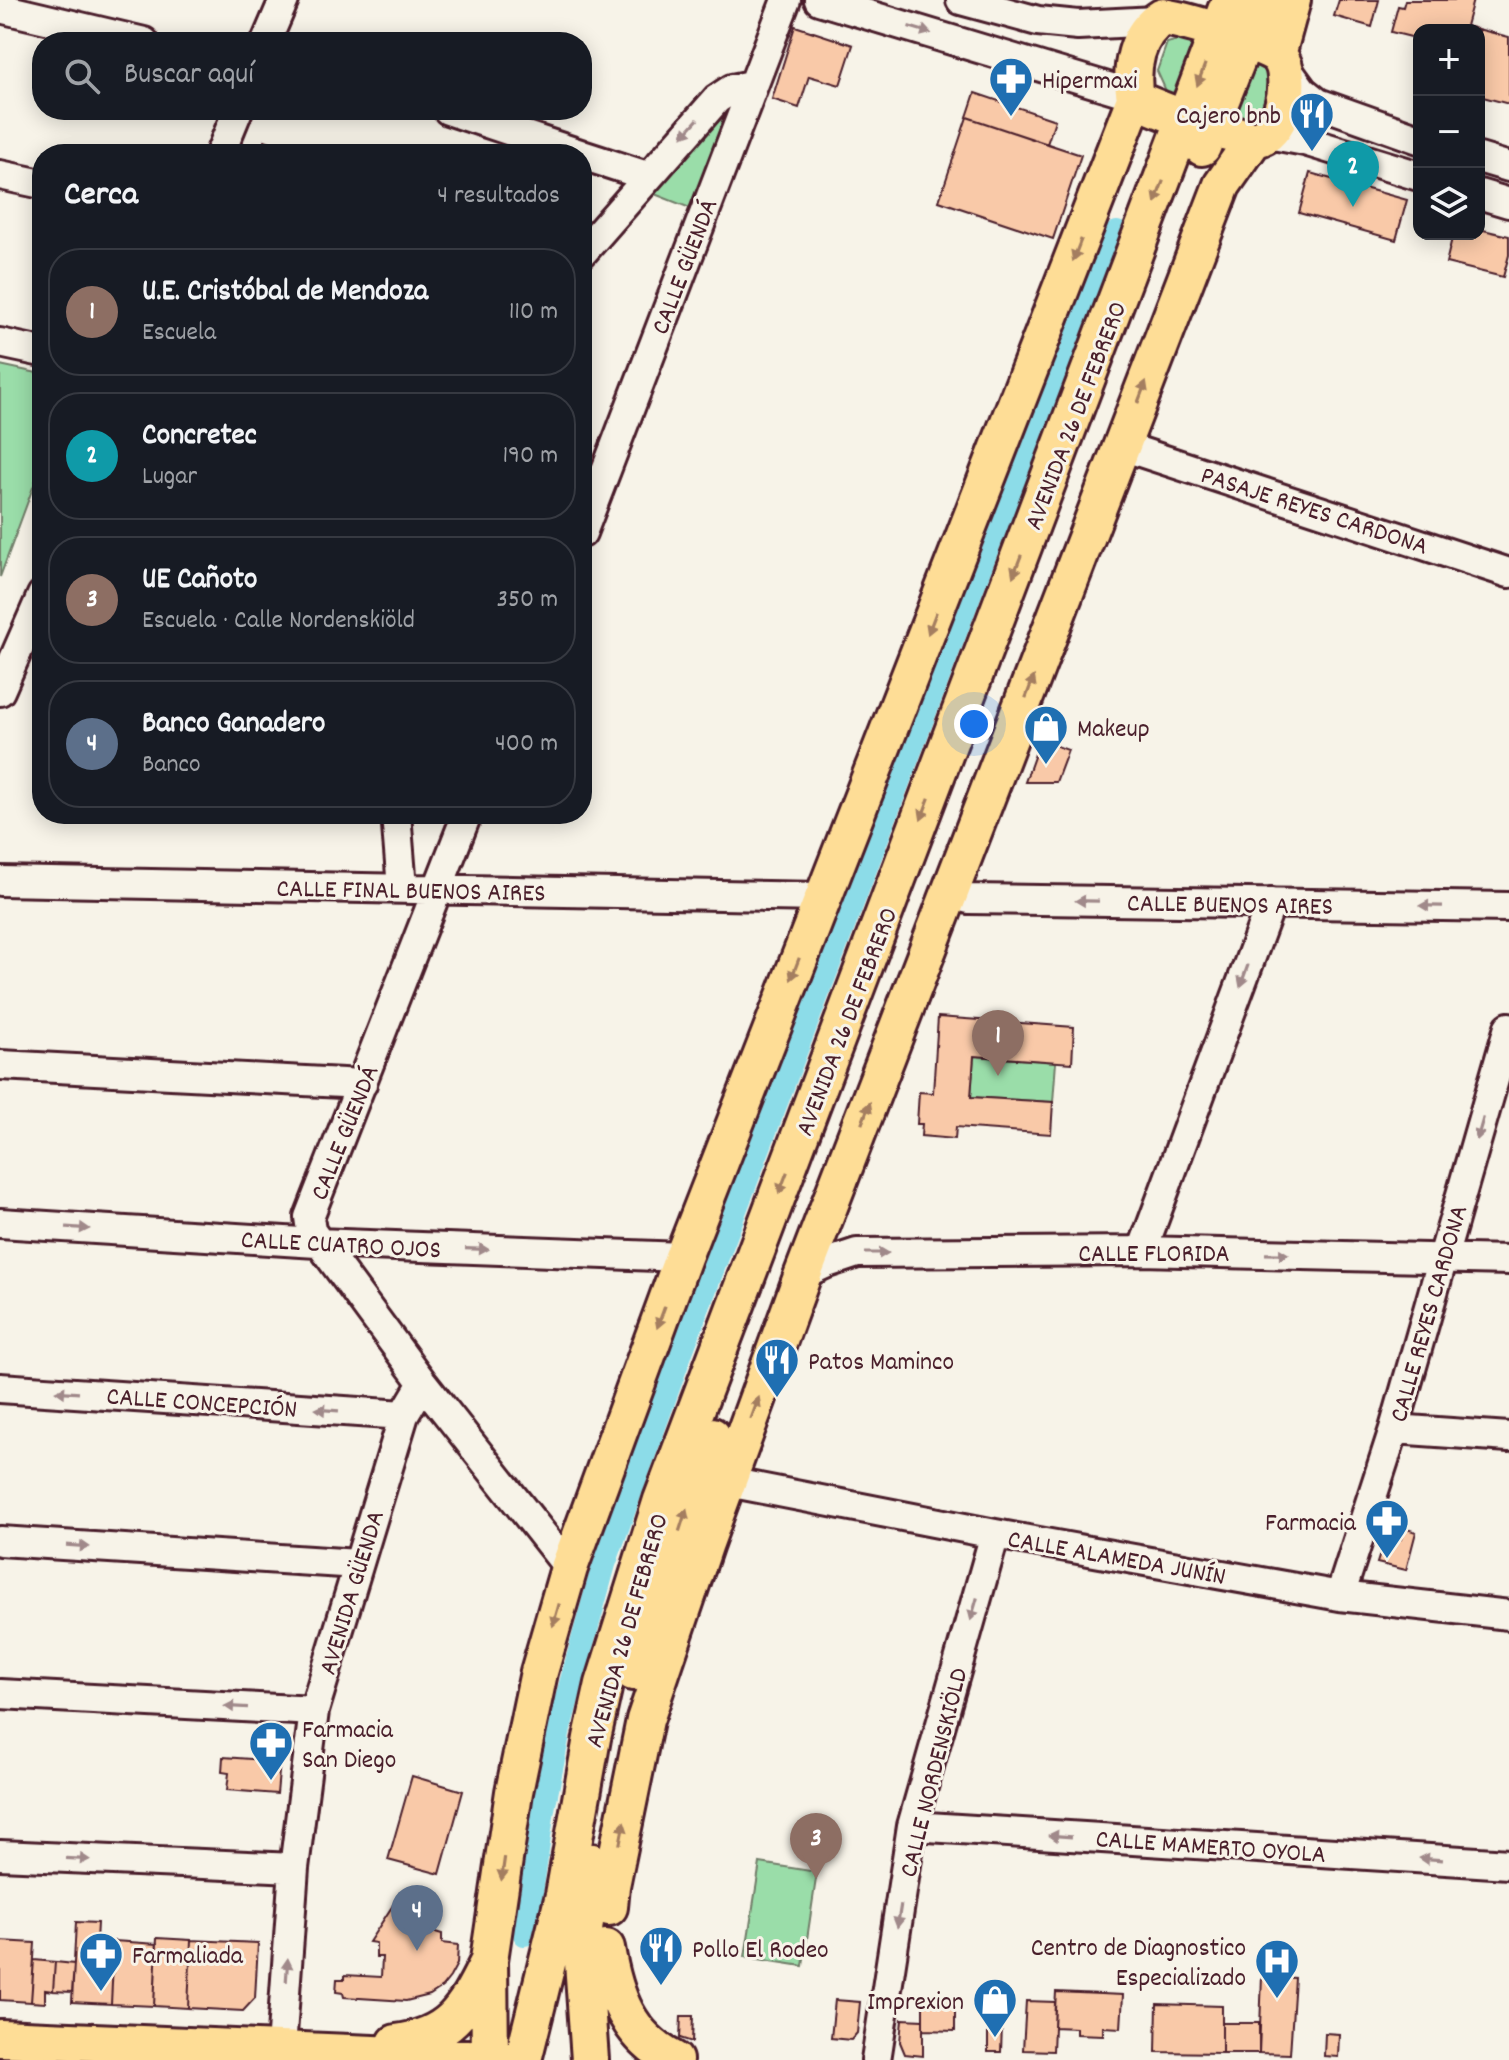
<!DOCTYPE html>
<html lang="es">
<meta charset="utf-8">
<style>
body{margin:0;font-family:Dekko,sans-serif;background:#20242c;color:#f1f3f6}
.controls{position:absolute;right:24px;top:24px;display:grid;overflow:hidden;border-radius:16px;box-shadow:0 4px 20px #0003}
.controls button{width:72px;height:72px;display:grid;place-items:center;padding:0;border:0;border-bottom:2px solid #363941;background:#171b24;color:#f1f3f6;font:40px sans-serif}
.you{position:absolute;left:974px;top:724px;width:28px;height:28px;margin:-20px;border:6px solid #fff;border-radius:50%;background:#1a73e8;box-shadow:0 0 0 12px #1a73e833}
.badge{display:grid;place-items:center;width:52px;height:52px;border-radius:50%;background:#1f6fb2;color:#fff;font-size:26px;font-weight:700}
.pin{position:absolute;translate:-50% -66px;filter:drop-shadow(0 2px 4px #0008)}
.pin::after{content:'';position:absolute;top:42px;width:28px;height:24px;background:inherit;clip-path:polygon(0 0,100% 0,50% 100%)}
.list{margin:0;padding:0;list-style:none}
h2{display:flex;justify-content:space-between;align-items:center;height:104px;margin:0;padding:0 32px;font-size:34px}
h2 small{font-size:26px;font-weight:400;color:#9ea1a6}
.list li{display:grid;grid-template-columns:52px 1fr auto;gap:24px;align-items:center;box-sizing:border-box;height:128px;margin:0 16px 16px;padding:0 16px;border:2px solid #363941;border-radius:32px}
.list b{display:block;font-size:30px;white-space:nowrap}
.list p{margin:0;font-size:26px;white-space:nowrap;color:#9ea1a6}
.list em{font-size:26px;font-style:normal;color:#9ea1a6}
.icon{flex:none;width:44px;height:44px;fill:none;stroke:currentColor;stroke-width:2;stroke-linecap:round;stroke-linejoin:round}
.map{position:relative;flex:none;width:1509px;height:2060px;overflow:hidden}
.search{position:absolute;background:#171b24;box-shadow:0 4px 20px #0003;left:32px;top:32px;width:560px;height:88px;display:flex;align-items:center;gap:20px;box-sizing:border-box;padding:0 28px;border-radius:32px;color:#9ea1a6;font-size:30px}
.panel{position:absolute;background:#171b24;box-shadow:0 4px 20px #0003;left:32px;top:144px;width:560px;height:680px;border-radius:32px}
.map>svg:first-child{display:block}
.green{fill:#9adda9;stroke:#727e6a;stroke-width:2}
.lines{fill:none;stroke-linecap:round;stroke-linejoin:round}
.canal{stroke:#8cdce8;stroke-width:24}
.building{fill:#f9c9a8;stroke:#4a1f2b;stroke-width:2}
.minor-casing{stroke:#4a1f2b;stroke-width:34}
.major-casing{stroke:#4a1f2b;stroke-width:42}
.minor{stroke:#f7f3e8;stroke-width:28}
.major{stroke:#fedd96;stroke-width:36}
.oneway{fill:#a0898a}
.oneway2{fill:#a47e60}
.labels{text-anchor:middle;stroke-width:6;stroke-linejoin:round;paint-order:stroke}
.poi-label{font-size:26px;fill:#4a1f2b;stroke:#f7f3e8;text-anchor:start}
.street-label{font-size:26px;fill:#4a1f2b;stroke:#f7f3e8}
</style>
<div class="map">
<svg width="1509" height="2060" viewBox="0 0 1509 2060">
<rect width="100%" height="100%" fill="#f7f3e8"/>
<filter id="ink" filterUnits="userSpaceOnUse"><feTurbulence type="fractalNoise" baseFrequency=".0125" numOctaves="2"/><feDisplacementMap in="SourceGraphic" scale="16" xChannelSelector="R" yChannelSelector="G"/><feConvolveMatrix kernelMatrix="1 2 1 2 8 2 1 2 1" color-interpolation-filters="sRGB"/></filter>
<g filter="url(#ink)">
<path class="green" d="M 1185,38 L 1202,43 L 1182,98 L 1166,91 L 1157,71 L 1167,43 Z
M 1248,61 L 1265,67 C 1275,93 1262,128 1230,116 Z
M 717,117 L 722,117 L 723,122 L 690,208 L 652,193 Z
M 0,365 L 42,374 L 42,463 L 0,577 Z
M 974,1056 L 1056,1062 L 1053,1102 L 971,1097 Z
M 760,1863 L 817,1872 L 803,1966 L 745,1957 Z"/>
<g class="lines">
<path class="canal" d="M 525,1934 L 543,1809 L 560,1724 L 604,1564 L 682,1349 L 986,551 L 1117,233"/>
</g>
<path class="building" d="M 1339,0 L 1379,0 L 1372,27 L 1334,16 Z
M 1405,0 L 1473,0 L 1466,26 L 1509,37 L 1509,104 L 1479,96 L 1479,30 L 1419,30 L 1419,39 L 1391,32 L 1398,6 L 1403,7 Z
M 795,26 L 853,45 L 840,85 L 809,76 L 799,108 L 772,99 Z
M 975,93 L 1055,120 L 1047,144 L 967,117 Z
M 967,117 L 1081,155 L 1053,239 L 939,201 Z
M 265,140 L 303,154 L 260,154 Z
M 1310,173 L 1407,200 L 1396,240 L 1299,213 Z
M 1479,229 L 1509,236 L 1509,255 L 1503,277 L 1446,263 L 1453,234 L 1479,234 Z
M 1040,740 L 1068,750 L 1056,782 L 1025,782 Z
M 938,1017 L 1074,1027 L 1072,1063 L 974,1056 L 971,1097 L 1053,1102 L 1051,1134 L 956,1127 L 955,1139 L 921,1136 L 922,1124 L 917,1124 L 919,1092 L 933,1093 Z
M 1404,1528 L 1416,1532 L 1406,1570 L 1377,1563 L 1386,1535 L 1401,1539 Z
M 223,1757 L 280,1761 L 277,1794 L 227,1790 L 229,1773 L 222,1772 Z
M 412,1776 L 463,1791 L 440,1874 L 388,1860 Z
M 399,1896 L 431,1920 L 432,1931 L 442,1934 L 442,1943 L 458,1945 L 457,1964 L 450,1977 L 442,1987 L 430,1995 L 406,2001 L 344,1997 L 343,1993 L 336,1992 L 337,1979 L 345,1979 L 345,1975 L 381,1977 L 382,1957 L 376,1957 L 376,1943 L 369,1942 Z
M 76,1922 L 97,1923 L 96,1941 L 114,1941 L 111,2004 L 72,2002 Z
M 157,1938 L 191,1940 L 188,2008 L 154,2006 Z
M 191,1940 L 258,1943 L 255,1998 L 243,2011 L 188,2008 Z
M 0,1941 L 35,1943 L 31,2002 L 0,2000 Z
M 114,1941 L 157,1944 L 154,2006 L 111,2004 Z
M 34,1960 L 55,1962 L 53,1991 L 45,1990 L 45,2003 L 31,2002 Z
M 55,1962 L 74,1964 L 72,1992 L 53,1991 Z
M 1262,1976 L 1295,1978 L 1290,2054 L 1259,2053 Z
M 1056,1992 L 1123,1995 L 1121,2028 L 1103,2027 L 1103,2035 L 1076,2034 L 1076,2028 L 1054,2027 Z
M 923,1995 L 955,1996 L 955,2031 L 923,2030 Z
M 835,2000 L 860,2002 L 857,2033 L 851,2040 L 831,2038 Z
M 1026,2001 L 1055,2002 L 1053,2051 L 1023,2050 Z
M 1157,2004 L 1222,2006 L 1222,2053 L 1156,2052 Z
M 681,2016 L 693,2016 L 692,2042 L 680,2038 Z
M 902,2019 L 923,2020 L 923,2056 L 905,2054 L 900,2042 Z
M 1222,2023 L 1259,2023 L 1259,2053 L 1222,2053 Z
M 988,2025 L 1002,2025 L 1001,2052 L 988,2052 Z
M 1325,2033 L 1339,2034 L 1338,2057 L 1324,2056 Z"/>
<g class="lines">
<g class="minor-casing">
<path id="minor" d="M 819,0 L 1134,95
M 961,0 L 1038,21 L 1078,25 L 1156,21
M 0,8 L 144,42
M 266,42 L 284,0
M 1284,65 L 1303,91 L 1318,103 L 1419,139
M 448,110 L 580,154
M 1268,134 L 1305,141 L 1419,176
M 220,154 L 238,110
M 582,155 L 647,176
M 1479,158 L 1509,167
M 0,175 L 42,184
M 1479,194 L 1509,203
M 582,253 L 717,99 L 732,89 L 752,85
M 0,343 L 42,352
M 1122,446 L 1509,573
M 582,533 L 786,0
M 0,691 L 42,595
M 396,814 L 402,888
M 467,814 L 309,1217 L 311,1231 L 423,1383 L 569,1568
M 0,881 L 823,897
M 951,894 L 969,899 L 1509,907
M 0,1065 L 362,1084
M 0,1223 L 317,1243 L 683,1257
M 1142,1251 L 1271,903
M 803,1274 L 827,1263 L 857,1253 L 1142,1251 L 1509,1260
M 0,1388 L 404,1415
M 1394,1429 L 1509,1437
M 728,1482 L 995,1534 L 1340,1596 L 1509,1615
M 0,1541 L 358,1564
M 1340,1596 L 1394,1429 L 1509,1027
M 0,1694 L 314,1711
M 912,1826 L 1509,1864
M 0,1855 L 294,1868
M 281,2048 L 294,1868 L 314,1711 L 404,1415 L 423,1383
M 876,2060 L 912,1826 L 995,1534"/>
</g>
<g class="major-casing">
<path id="major" d="M 1277,55 L 1292,0
M 1202,147 L 1261,0
M 633,1672 L 712,1436
M 609,1907 L 611,1886 L 645,1720 L 705,1543 L 803,1274 L 1222,185 L 1254,139
M 606,1948 C 614,1995 628,2037 674,2060
M 0,2038 L 514,2060
M 396,2043 C 450,2036 464,2011 487,1965
M 490,2060 L 489,1960 L 514,1792 L 539,1672 L 569,1568 L 683,1257 L 1135,99 C 1130,69 1135,34 1163,17 C 1184,20 1267,44 1279,57 C 1296,77 1282,140 1252,139 C 1245,139 1236,134 1228,132 C 1197,124 1165,112 1135,99
M 523,2060 L 564,1895 L 592,1738 L 604,1684 L 662,1500 L 1230,0
M 590,2060 L 582,1948 L 592,1862"/>
</g>
<use href="#minor" class="minor"/>
<use href="#major" class="major"/>
</g>
<defs><path id="oneway-solid" d="M-6-.8H1V-3.2L6.5 0L1 3.2V.8H-6Z" transform="scale(2)"/></defs>
<g class="oneway">
<use href="#oneway-solid" transform="translate(920 30) rotate(17)"/>
<use href="#oneway-solid" transform="translate(690 128) rotate(132)"/>
<use href="#oneway-solid" transform="translate(1087 901) rotate(-179)"/>
<use href="#oneway-solid" transform="translate(1431 906) rotate(-179)"/>
<use href="#oneway-solid" transform="translate(1244 976) rotate(110)"/>
<use href="#oneway-solid" transform="translate(1480 1129) rotate(106)"/>
<use href="#oneway-solid" transform="translate(78 1228) rotate(4)"/>
<use href="#oneway-solid" transform="translate(477 1249) rotate(2)"/>
<use href="#oneway-solid" transform="translate(877 1253)"/>
<use href="#oneway-solid" transform="translate(1277 1254) rotate(1)"/>
<use href="#oneway-solid" transform="translate(67 1392) rotate(-176)"/>
<use href="#oneway-solid" transform="translate(327 1410) rotate(-176)"/>
<use href="#oneway-solid" transform="translate(78 1546) rotate(4)"/>
<use href="#oneway-solid" transform="translate(974 1609) rotate(106)"/>
<use href="#oneway-solid" transform="translate(236 1707) rotate(-177)"/>
<use href="#oneway-solid" transform="translate(1060 1836) rotate(-176)"/>
<use href="#oneway-solid" transform="translate(78 1859) rotate(3)"/>
<use href="#oneway-solid" transform="translate(1431 1859) rotate(-176)"/>
<use href="#oneway-solid" transform="translate(899 1916) rotate(99)"/>
<use href="#oneway-solid" transform="translate(287 1970) rotate(-86)"/>
</g>
<g class="oneway2">
<use href="#oneway-solid" transform="translate(1201 75) rotate(110)"/>
<use href="#oneway-solid" transform="translate(1159 192) rotate(111)"/>
<use href="#oneway-solid" transform="translate(1077 250) rotate(111)"/>
<use href="#oneway-solid" transform="translate(1142 392) rotate(-69)"/>
<use href="#oneway-solid" transform="translate(1017 566) rotate(111)"/>
<use href="#oneway-solid" transform="translate(932 623) rotate(111)"/>
<use href="#oneway-solid" transform="translate(1030 687) rotate(-69)"/>
<use href="#oneway-solid" transform="translate(925 809) rotate(111)"/>
<use href="#oneway-solid" transform="translate(795 969) rotate(111)"/>
<use href="#oneway-solid" transform="translate(866 1113) rotate(-69)"/>
<use href="#oneway-solid" transform="translate(783 1183) rotate(111)"/>
<use href="#oneway-solid" transform="translate(661 1317) rotate(110)"/>
<use href="#oneway-solid" transform="translate(755 1408) rotate(-70)"/>
<use href="#oneway-solid" transform="translate(683 1520) rotate(-72)"/>
<use href="#oneway-solid" transform="translate(556 1615) rotate(106)"/>
<use href="#oneway-solid" transform="translate(622 1833) rotate(-79)"/>
<use href="#oneway-solid" transform="translate(503 1869) rotate(98)"/>
</g>
</g>
<defs>
<g id="pharmacy-pin" transform="scale(2.3)"><path d="M0 17L-7.5 6A9.5 9.5 0 1 1 7.5 6Z" fill="#1f6fb2" stroke="#f7f3e8"/><path d="M-2-6h4v4h4v4h-4v4h-4v-4h-4v-4h4Z" fill="#fff"/></g>
<g id="restaurant-pin" transform="scale(2.3)"><path d="M0 17L-7.5 6A9.5 9.5 0 1 1 7.5 6Z" fill="#1f6fb2" stroke="#f7f3e8"/><path d="M-5-6h1v4h1v-4h1v4h1v-4h1v5L-1.5 .5V6h-2V.5L-5-1ZM5-6V6H3V1.5H1.5Q1.5-4 5-6Z" fill="#fff"/></g>
<g id="shop-pin" transform="scale(2.3)"><path d="M0 17L-7.5 6A9.5 9.5 0 1 1 7.5 6Z" fill="#1f6fb2" stroke="#f7f3e8"/><path d="M-5-2.5h2.3a2.7 3.5 0 0 1 5.4 0H5L5.5 6h-11ZM-1.5-2.5h3a1.5 2.3 0 0 0-3 0Z" fill="#fff"/></g>
<g id="hospital-pin" transform="scale(2.3)"><path d="M0 17L-7.5 6A9.5 9.5 0 1 1 7.5 6Z" fill="#1f6fb2" stroke="#f7f3e8"/><path d="M-5-5h3v3.5h4V-5h3V5h-3V1.5h-4V5h-3Z" fill="#fff"/></g>
</defs>
<g fill-rule="evenodd">
<use href="#pharmacy-pin" x="1011" y="79"/>
<use href="#restaurant-pin" x="1312" y="114"/>
<use href="#shop-pin" x="1046" y="727"/>
<use href="#restaurant-pin" x="777" y="1360"/>
<use href="#pharmacy-pin" x="1387" y="1521"/>
<use href="#pharmacy-pin" x="271" y="1743"/>
<use href="#restaurant-pin" x="661" y="1948"/>
<use href="#pharmacy-pin" x="101" y="1954"/>
<use href="#hospital-pin" x="1277" y="1961"/>
<use href="#shop-pin" x="995" y="2000"/>
</g>
<g class="labels">
<g class="poi-label">
<text x="1042" y="88">Hipermaxi</text>
<text x="1281" y="123" text-anchor="end">Cajero bnb</text>
<text x="1077" y="736">Makeup</text>
<text x="808" y="1369">Patos Maminco</text>
<text x="1356" y="1530" text-anchor="end">Farmacia</text>
<text x="302" y="1737">Farmacia<tspan x="302" dy="30">San Diego</tspan></text>
<text x="1246" y="1955" text-anchor="end">Centro de Diagnostico<tspan x="1246" dy="30">Especializado</tspan></text>
<text x="692" y="1957">Pollo El Rodeo</text>
<text x="132" y="1963">Farmaliada</text>
<text x="964" y="2009" text-anchor="end">Imprexion</text>
</g>
<g class="street-label">
<text transform="translate(683 266) rotate(-69)" y="9">CALLE GÜENDÁ</text>
<text transform="translate(1074 415) rotate(-69)" y="9">AVENIDA 26 DE FEBRERO</text>
<text transform="translate(1315 509) rotate(18)" y="9">PASAJE REYES CARDONA</text>
<text transform="translate(411 889) rotate(1)" y="9">CALLE FINAL BUENOS AIRES</text>
<text transform="translate(1230 903) rotate(1)" y="9">CALLE BUENOS AIRES</text>
<text transform="translate(845 1021) rotate(-69)" y="9">AVENIDA 26 DE FEBRERO</text>
<text transform="translate(343 1132) rotate(-68)" y="9">CALLE GÜENDÁ</text>
<text transform="translate(341 1243) rotate(3)" y="9">CALLE CUATRO OJOS</text>
<text x="1154" y="1261">CALLE FLORIDA</text>
<text transform="translate(1427 1313) rotate(-74)" y="9">CALLE REYES CARDONA</text>
<text transform="translate(202 1401) rotate(4)" y="9">CALLE CONCEPCIÓN</text>
<text transform="translate(1117 1556) rotate(10)" y="9">CALLE ALAMEDA JUNÍN</text>
<text transform="translate(350 1592) rotate(-73)" y="9">AVENIDA GÜENDA</text>
<text transform="translate(625 1630) rotate(-74)" y="9">AVENIDA 26 DE FEBRERO</text>
<text transform="translate(932 1772) rotate(-76)" y="9">CALLE NORDENSKIÖLD</text>
<text transform="translate(1211 1845) rotate(4)" y="9">CALLE MAMERTO OYOLA</text>
</g>
</g>
</svg>
<div class="controls">
<button>+</button>
<button>−</button>
<button><svg class="icon" aria-label="layers" viewBox="0 0 24 24"><path d="M12 4l9 5-9 5-9-5zM3 14l9 5 9-5"/></svg></button>
</div>
<div class="you"></div>
<div class="pin badge" style="left:998px;top:1076px;background:#8d6e63">1</div>
<div class="pin badge" style="left:1353px;top:207px;background:#0f9aa8">2</div>
<div class="pin badge" style="left:816px;top:1879px;background:#8d6e63">3</div>
<div class="pin badge" style="left:417px;top:1951px;background:#5c6f8a">4</div>
<div class="search"><svg class="icon" aria-label="search" viewBox="0 0 24 24"><circle cx="10" cy="10" r="6"/><path d="M15 15l6 6"/></svg>Buscar aquí</div>
<section class="panel">
<h2>Cerca<small>4 resultados</small></h2>
<ul class="list">
<li><span class="badge" style="background:#8d6e63">1</span><div><b>U.E. Cristóbal de Mendoza</b><p>Escuela</p></div><em>110 m</em></li>
<li><span class="badge" style="background:#0f9aa8">2</span><div><b>Concretec</b><p>Lugar</p></div><em>190 m</em></li>
<li><span class="badge" style="background:#8d6e63">3</span><div><b>UE Cañoto</b><p>Escuela · Calle Nordenskiöld</p></div><em>350 m</em></li>
<li><span class="badge" style="background:#5c6f8a">4</span><div><b>Banco Ganadero</b><p>Banco</p></div><em>400 m</em></li>
</ul>
</section>
</div>
